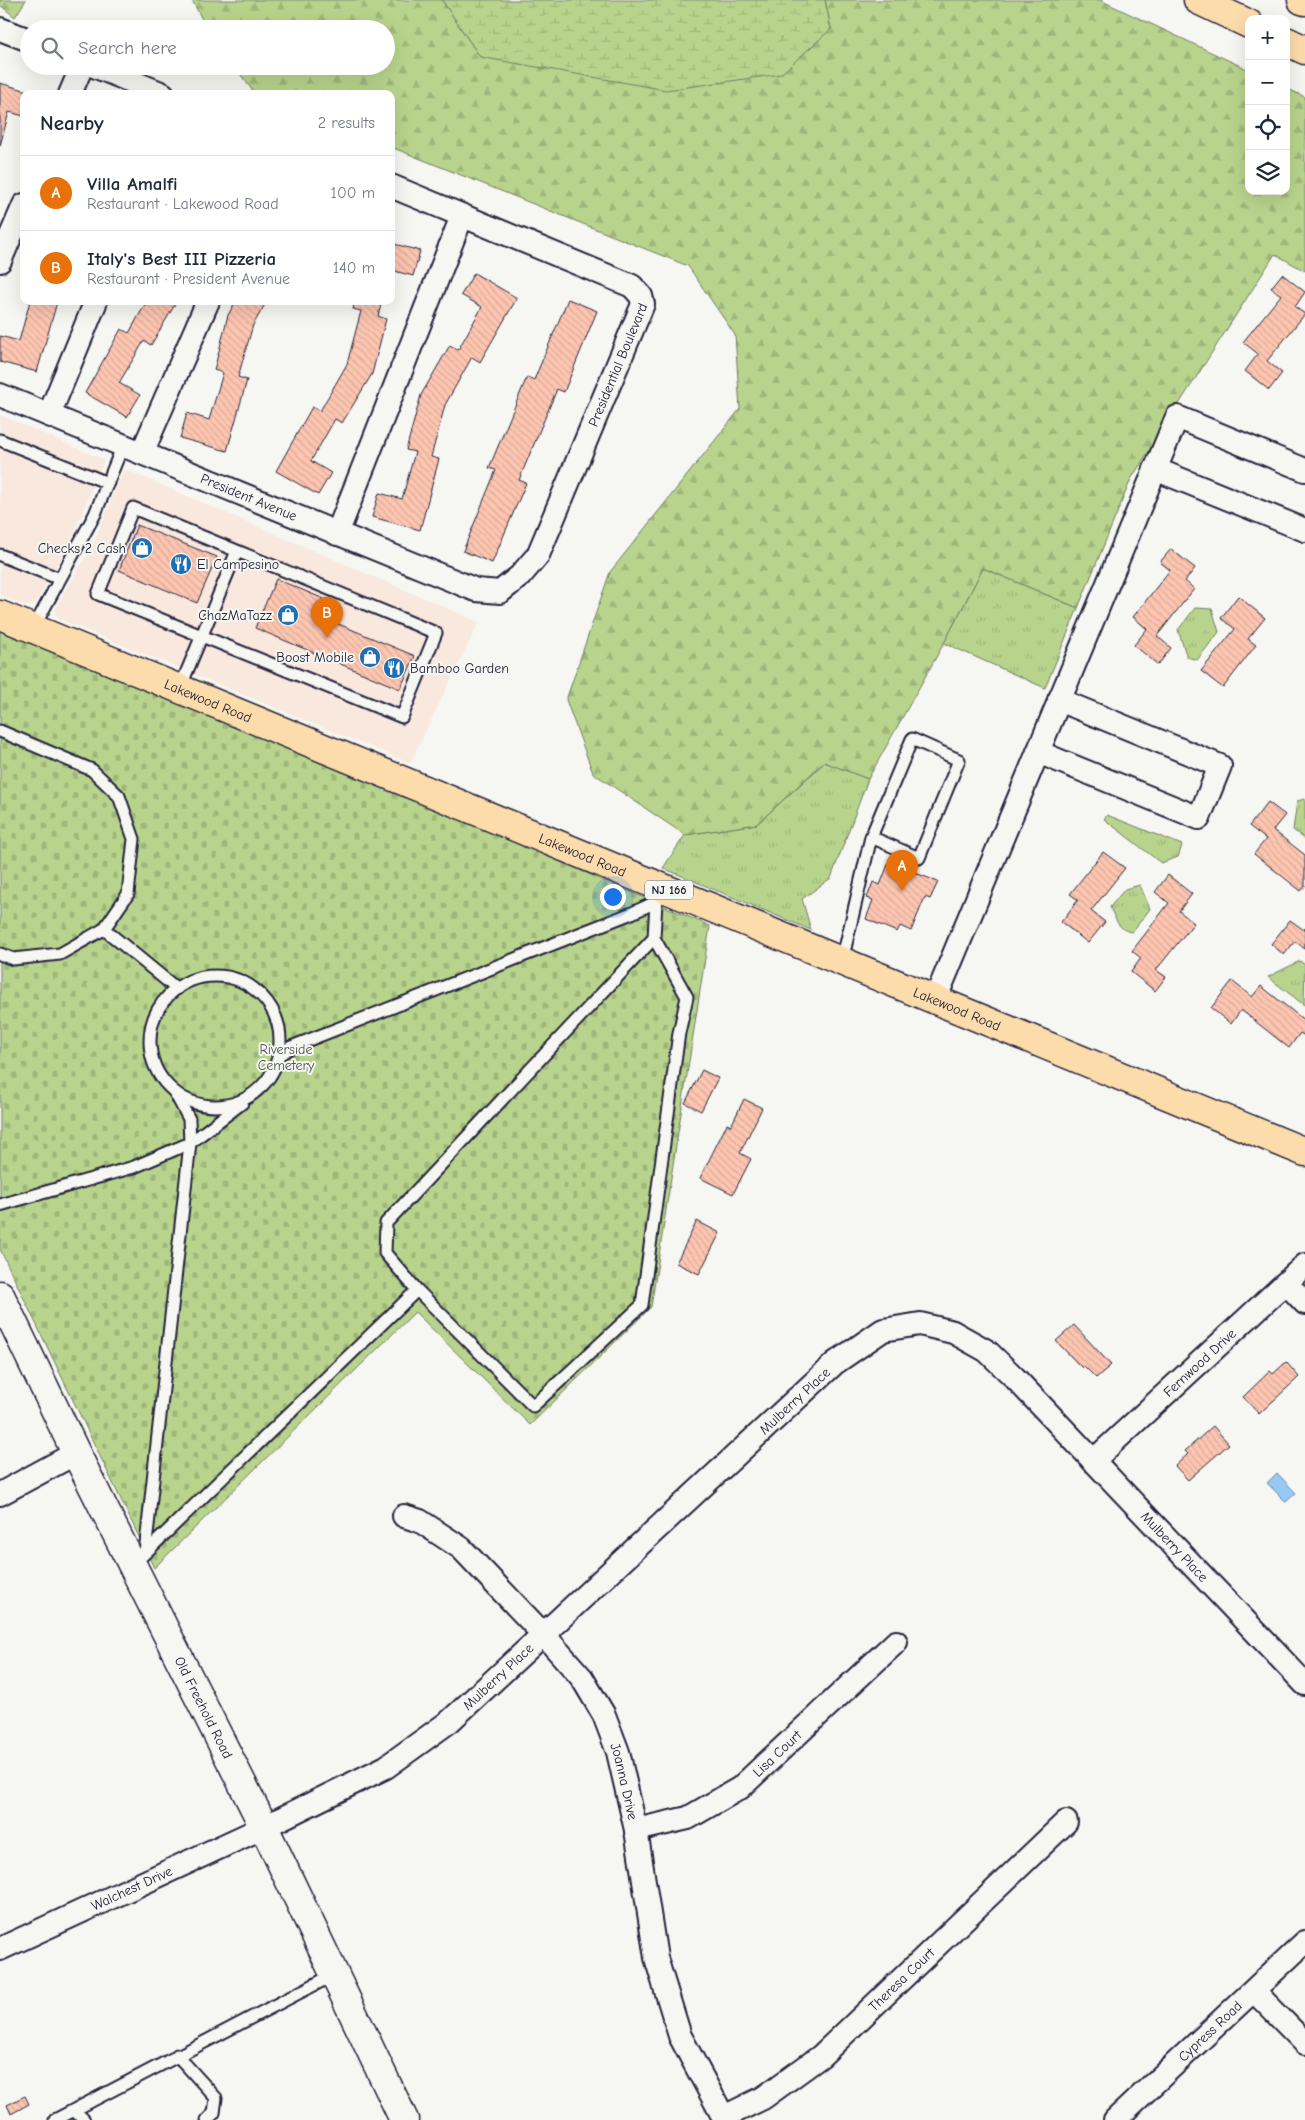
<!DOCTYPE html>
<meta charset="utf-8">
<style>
body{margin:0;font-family:"Comic Neue",sans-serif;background:#f6f6f7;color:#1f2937}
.controls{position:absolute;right:15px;top:15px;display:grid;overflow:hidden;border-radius:10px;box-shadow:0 5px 20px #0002}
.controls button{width:45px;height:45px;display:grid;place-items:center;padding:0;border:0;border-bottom:1px solid #e0e1e3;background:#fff;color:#1f2937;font:25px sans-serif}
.you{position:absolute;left:612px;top:896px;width:18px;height:18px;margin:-12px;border:4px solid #fff;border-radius:50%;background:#1a73e8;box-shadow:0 0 0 8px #1a73e833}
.badge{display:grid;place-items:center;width:32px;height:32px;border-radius:50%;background:#1f6fb2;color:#fff;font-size:16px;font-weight:700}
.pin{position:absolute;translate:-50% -41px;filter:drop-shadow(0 1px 2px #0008)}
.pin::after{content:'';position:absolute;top:26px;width:18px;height:15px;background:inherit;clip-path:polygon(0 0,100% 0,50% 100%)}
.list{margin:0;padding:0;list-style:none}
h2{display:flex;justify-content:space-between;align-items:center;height:65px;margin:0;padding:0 20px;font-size:21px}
h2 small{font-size:16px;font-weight:400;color:#747a83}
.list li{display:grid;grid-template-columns:32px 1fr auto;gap:15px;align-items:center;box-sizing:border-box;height:75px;padding:0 20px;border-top:1px solid #e0e1e3}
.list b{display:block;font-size:19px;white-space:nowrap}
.list p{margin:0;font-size:16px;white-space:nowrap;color:#747a83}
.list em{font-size:16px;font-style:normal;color:#747a83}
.icon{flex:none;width:28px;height:28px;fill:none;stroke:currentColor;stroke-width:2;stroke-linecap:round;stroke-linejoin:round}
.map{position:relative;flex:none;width:1305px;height:2120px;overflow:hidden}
.search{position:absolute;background:#fff;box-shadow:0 5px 20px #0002;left:20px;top:20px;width:375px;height:55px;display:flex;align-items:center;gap:12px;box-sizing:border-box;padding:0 18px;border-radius:28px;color:#747a83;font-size:19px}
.panel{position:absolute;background:#fff;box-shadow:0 5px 20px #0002;left:20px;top:90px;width:375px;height:215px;border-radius:10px}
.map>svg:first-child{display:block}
.built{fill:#f8e8de}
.grass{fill:url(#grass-tufts);stroke:#6d7b64}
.forest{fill:url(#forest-firs);stroke:#6d7b64}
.wetland{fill:url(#wetland-marsh);stroke:#6d7b64}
.cemetery{fill:url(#cemetery-stones);stroke:#6d7b64}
.water{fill:#98c8f4;stroke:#6986aa}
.building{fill:url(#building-back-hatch);stroke:#22223b}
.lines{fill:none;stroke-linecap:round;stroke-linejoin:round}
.lane-casing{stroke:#22223b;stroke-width:15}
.street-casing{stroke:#22223b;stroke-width:26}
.secondary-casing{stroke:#22223b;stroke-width:31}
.primary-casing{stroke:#22223b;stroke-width:31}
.highway-casing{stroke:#22223b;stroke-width:31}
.lane{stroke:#f6f6f2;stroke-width:11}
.street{stroke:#f6f6f2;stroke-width:22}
.secondary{stroke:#f6f6f2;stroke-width:28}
.primary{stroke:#fddcac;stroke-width:28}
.highway{stroke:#fddcac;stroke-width:28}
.labels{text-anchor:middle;stroke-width:4;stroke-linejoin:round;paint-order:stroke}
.shield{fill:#f6f6f2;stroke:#626272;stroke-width:1}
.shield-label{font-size:12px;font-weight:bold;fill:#22223b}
.street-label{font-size:14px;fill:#22223b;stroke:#f6f6f2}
.poi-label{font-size:14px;fill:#22223b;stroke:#f6f6f2;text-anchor:end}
.park-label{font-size:14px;fill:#4f5753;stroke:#f6f6f2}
</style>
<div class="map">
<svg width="1305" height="2120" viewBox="0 0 1305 2120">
<defs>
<pattern id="grass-tufts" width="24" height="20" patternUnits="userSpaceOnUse" patternTransform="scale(1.25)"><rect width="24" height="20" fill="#b8d48c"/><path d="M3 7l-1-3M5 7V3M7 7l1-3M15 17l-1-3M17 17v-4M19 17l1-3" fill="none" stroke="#9eb67a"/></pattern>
<pattern id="forest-firs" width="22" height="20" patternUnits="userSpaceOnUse" patternTransform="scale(1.25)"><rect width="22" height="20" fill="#b8d48c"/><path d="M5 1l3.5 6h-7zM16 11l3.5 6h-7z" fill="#9eb67a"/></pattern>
<pattern id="wetland-marsh" width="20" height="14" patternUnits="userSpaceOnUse" patternTransform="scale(1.25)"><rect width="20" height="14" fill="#b8d48c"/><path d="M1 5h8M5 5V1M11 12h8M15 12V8" fill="none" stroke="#9eb67a"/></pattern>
<pattern id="cemetery-stones" width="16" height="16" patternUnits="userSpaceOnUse" patternTransform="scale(1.25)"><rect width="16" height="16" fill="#b8d48c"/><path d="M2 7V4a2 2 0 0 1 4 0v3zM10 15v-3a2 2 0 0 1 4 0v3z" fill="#9eb67a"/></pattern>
<pattern id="building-back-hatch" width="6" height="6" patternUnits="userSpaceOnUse" patternTransform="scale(1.25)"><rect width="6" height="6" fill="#fec6b1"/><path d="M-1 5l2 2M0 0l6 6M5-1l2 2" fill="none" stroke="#d9aa99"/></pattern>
</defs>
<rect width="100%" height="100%" fill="#f6f6f2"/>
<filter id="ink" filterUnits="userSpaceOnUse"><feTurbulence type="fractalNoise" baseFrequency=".02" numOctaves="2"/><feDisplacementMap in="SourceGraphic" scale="10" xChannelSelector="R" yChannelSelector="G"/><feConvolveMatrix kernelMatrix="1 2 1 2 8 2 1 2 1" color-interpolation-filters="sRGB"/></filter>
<g filter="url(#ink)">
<path class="built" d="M 0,415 L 104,460 L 72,538 L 36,602 L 31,605 L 26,606 L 0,595 Z
M 124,469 L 479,622 L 410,763 L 57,618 L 55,610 L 65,591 L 91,549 Z"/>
<path class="grass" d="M 983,568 L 1078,608 L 1045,688 L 944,643 Z
M 1195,608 L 1212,609 L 1219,632 L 1197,660 L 1187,657 L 1178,630 Z
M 825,762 L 868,779 L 831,878 L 802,899 L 811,930 L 663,868 L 685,835 L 757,824 Z
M 1305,799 L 1305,839 L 1293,830 L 1297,801 Z
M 1107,815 L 1182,845 L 1178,857 L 1161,863 L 1104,819 Z
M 1140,885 L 1150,909 L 1132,932 C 1118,931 1115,917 1110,907 L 1125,889 Z
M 1300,961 L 1305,965 L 1304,1005 L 1268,977 Z"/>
<path class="forest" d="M 0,0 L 26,0 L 15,17 L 0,5 Z
M 192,0 L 442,0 L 480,57 L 831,29 L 825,0 L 1100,0 L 1249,70 L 1249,191 L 1286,191 L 1286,88 L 1305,97 L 1305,271 L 1275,254 L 1131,479 L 1078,608 L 983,568 L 944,643 L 868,779 L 824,762 L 757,824 L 685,835 L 593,773 L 566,700 L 610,572 L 740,409 L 735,335 L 688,266 L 391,147 L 391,94 L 260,94 L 253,91 L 234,66 L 386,66 L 386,29 L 207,29 Z"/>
<path class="wetland" d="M 442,0 L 825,0 L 831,29 L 781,74 L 666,90 L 480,57 Z"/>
<path class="cemetery" d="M 0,631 L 507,839 L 710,926 L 651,1307 L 530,1425 L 415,1312 L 154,1568 L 0,1249 Z"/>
<path class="water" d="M 1277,1473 L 1296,1493 L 1286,1502 L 1267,1483 Z"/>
<path class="building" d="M 0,83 L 38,94 L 24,94 L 24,116 L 9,112 L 0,146 Z
M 391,243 L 420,251 L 413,276 L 391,270 Z
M 474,273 L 517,298 L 480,362 L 472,357 L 445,405 L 431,457 L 439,459 L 420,530 L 372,517 L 379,493 L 402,499 L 415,452 L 406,450 L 421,395 L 450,345 L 458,350 L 482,307 L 461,295 Z
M 1282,274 L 1305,292 L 1295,307 L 1305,314 L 1267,361 L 1282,373 L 1269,390 L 1245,371 L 1258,354 L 1243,342 L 1281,295 L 1271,288 Z
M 568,299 L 597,311 L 564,392 L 557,389 L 519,480 L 526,483 L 492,563 L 463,551 L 496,470 L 489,468 L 527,377 L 534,380 Z
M 30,301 L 57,302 L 37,372 L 0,362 L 0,336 L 19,341 Z
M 147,301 L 177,301 L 151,345 L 144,341 L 119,383 L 140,395 L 127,417 L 85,393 L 121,329 L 129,333 Z
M 236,301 L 267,301 L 253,325 L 238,377 L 247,380 L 227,451 L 180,438 L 187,413 L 209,420 L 223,373 L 214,370 L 220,347 L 228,315 Z
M 355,301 L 382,301 L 378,316 L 386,319 L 372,374 L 342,423 L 335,419 L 311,461 L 331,473 L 318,495 L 276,471 L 312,407 L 320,411 L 347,364 L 361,311 L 353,309 Z
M 137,525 L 217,557 L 197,603 L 119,570 Z
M 1171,549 L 1195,568 L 1185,581 L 1194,589 L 1157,636 L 1171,648 L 1158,665 L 1134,645 L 1147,629 L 1133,617 L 1170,570 L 1160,562 Z
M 276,579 L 324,599 L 317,615 L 415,656 L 400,689 L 255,628 Z
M 1238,596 L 1265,618 L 1248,639 L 1256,645 L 1223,688 L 1201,671 L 1235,629 L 1221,618 Z
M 1268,802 L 1285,815 L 1273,830 L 1305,855 L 1305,886 L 1301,891 L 1254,854 L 1266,839 L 1249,826 Z
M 1103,852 L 1125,868 L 1091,911 L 1105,922 L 1088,943 L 1061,922 L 1078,900 L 1070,894 Z
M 889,862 L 938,882 L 930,899 L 925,897 L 911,931 L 900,926 L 897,932 L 866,919 L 873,900 L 867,898 L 873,882 L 880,885 Z
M 1168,875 L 1192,894 L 1179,911 L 1194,923 L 1156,970 L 1166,977 L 1155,991 L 1131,972 L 1141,958 L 1132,951 L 1169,903 L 1155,892 Z
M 1290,920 L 1304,930 L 1305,928 L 1305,949 L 1295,941 L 1284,955 L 1271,944 Z
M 1232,981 L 1252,997 L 1261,986 L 1305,1021 L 1305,1036 L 1300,1033 L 1289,1048 L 1241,1010 L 1231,1024 L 1211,1008 Z
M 702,1070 L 718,1078 L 701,1111 L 685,1103 Z
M 744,1099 L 762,1108 L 740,1153 L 751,1159 L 733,1194 L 700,1178 L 727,1124 L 731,1126 Z
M 697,1221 L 720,1233 L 699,1274 L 676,1263 Z
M 1074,1325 L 1111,1365 L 1096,1378 L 1084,1366 L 1082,1368 L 1056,1341 Z
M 1286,1362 L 1299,1377 L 1259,1414 L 1243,1397 L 1270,1371 L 1273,1374 Z
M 1213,1426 L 1229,1444 L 1188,1480 L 1175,1466 L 1188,1454 L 1185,1451 Z
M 25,2096 L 29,2104 L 11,2114 L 7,2105 Z"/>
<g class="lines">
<g class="lane-casing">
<path id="lane" d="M 0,440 L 108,483
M 0,555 L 60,579
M 33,629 L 95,514 L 123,445
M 180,688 L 237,551 L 133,508 L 98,594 L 402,717 L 436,633 L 237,551
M 0,731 L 92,770 L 119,796 L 134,839 L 128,894 L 104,929 L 60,954 L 13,959 L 0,954
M 104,929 L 177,989
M 654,938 L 386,1223 L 385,1253 L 417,1290 L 533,1406 L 642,1305 L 679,1033 L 687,997 L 654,938 L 656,902
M 842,961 L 871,837 L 912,739 L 959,760 L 919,858 L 871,837
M150 1041a65 65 0 1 1 130 0a65 65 0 1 1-130 0Z
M 279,1055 L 291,1047 L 632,913 L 656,902 L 659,898
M 0,1205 L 134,1167 L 190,1143 L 242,1103
M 145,1553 L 190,1143 L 189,1119 L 175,1093
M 143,1555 L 417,1290
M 177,2055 L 216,2098 L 214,2113 L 207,2120
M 74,2110 L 84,2120
M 55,2120 L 335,1974"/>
</g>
<g class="street-casing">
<g id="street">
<path d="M 0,29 L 29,40"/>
<path d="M 94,66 L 163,94"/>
<path d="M 70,94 L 82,66"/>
<path d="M 0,261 L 24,205"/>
<path id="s1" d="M 0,395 L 476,590 L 500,592 L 520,576 L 538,555 L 643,304 L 641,296 L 632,286 L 391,186"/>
<path d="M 49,415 L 96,301"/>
<path d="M 142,453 L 208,301"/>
<path d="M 1155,469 L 1305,530"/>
<path d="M 337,534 L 462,216"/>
<path d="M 1038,752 L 1199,818 L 1220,766 L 1059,700"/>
<path d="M 935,1000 L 1177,417 L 1305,470"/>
<path d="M 1286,1283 L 1305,1303"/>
<path id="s2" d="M 1093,1461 L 1305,1265"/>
<path d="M 0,1494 L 76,1453"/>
<path id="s3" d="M 404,1516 L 420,1521 L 461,1548 L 543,1634 L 582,1678 L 604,1715 L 618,1752 L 636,1830 L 656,1958 L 680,2036 L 725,2120"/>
<path id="s4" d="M 636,1830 L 688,1818 L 740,1788 L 896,1642"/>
<path id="s5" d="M 0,1949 L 264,1827 L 386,1767 L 450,1721 L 835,1363 L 883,1330 L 920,1324 L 953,1332 L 987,1351 L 1014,1377 L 1305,1684"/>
<path d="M 1254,1991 L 1305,2043"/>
<path id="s6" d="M 724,2117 L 763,2098 L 821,2056 L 1066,1822"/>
<path id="s7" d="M 1115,2120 L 1305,1942"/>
</g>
</g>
<g class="secondary-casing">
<g id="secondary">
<path id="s8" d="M 0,1295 L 76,1453 L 264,1827 L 404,2120"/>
</g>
</g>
<g class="primary-casing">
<g id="primary">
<path id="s9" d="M 0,615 L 1305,1152"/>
</g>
</g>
<g class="highway-casing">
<path id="highway" d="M 1198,0 L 1249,24
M 1302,0 L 1305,1
M 1286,41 L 1305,50"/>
</g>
<use href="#lane" class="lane"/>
<use href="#street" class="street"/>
<use href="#secondary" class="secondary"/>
<use href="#primary" class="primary"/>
<use href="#highway" class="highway"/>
</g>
</g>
<defs>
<g id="shop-disc" transform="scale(1.125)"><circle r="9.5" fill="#1f6fb2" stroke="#f6f6f2"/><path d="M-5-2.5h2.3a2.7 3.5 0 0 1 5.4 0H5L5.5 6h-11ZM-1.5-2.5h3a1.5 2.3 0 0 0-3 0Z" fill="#fff"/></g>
<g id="restaurant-disc" transform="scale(1.125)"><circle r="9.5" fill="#1f6fb2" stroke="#f6f6f2"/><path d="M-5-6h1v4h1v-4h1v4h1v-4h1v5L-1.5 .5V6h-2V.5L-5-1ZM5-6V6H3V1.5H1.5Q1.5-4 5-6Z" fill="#fff"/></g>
</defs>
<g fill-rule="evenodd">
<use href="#shop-disc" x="142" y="548"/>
<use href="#restaurant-disc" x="181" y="564"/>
<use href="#shop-disc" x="288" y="615"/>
<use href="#shop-disc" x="370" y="657"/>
<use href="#restaurant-disc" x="394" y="668"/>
</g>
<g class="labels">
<rect class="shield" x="645" y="880.5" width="48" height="19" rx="4"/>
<g class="shield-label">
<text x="669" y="894">NJ 166</text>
</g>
<g class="street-label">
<text dy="5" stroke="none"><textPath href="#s1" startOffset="798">Presidential Boulevard</textPath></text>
<text dy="5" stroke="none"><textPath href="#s1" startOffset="269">President Avenue</textPath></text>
<text dy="5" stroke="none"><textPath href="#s9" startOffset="225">Lakewood Road</textPath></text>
<text dy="5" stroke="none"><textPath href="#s9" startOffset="630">Lakewood Road</textPath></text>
<text dy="5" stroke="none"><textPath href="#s9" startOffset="1035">Lakewood Road</textPath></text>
<text dy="5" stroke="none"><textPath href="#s2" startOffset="145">Fernwood Drive</textPath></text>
<text dy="5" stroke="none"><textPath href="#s5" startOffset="976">Mulberry Place</textPath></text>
<text dy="5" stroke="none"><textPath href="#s5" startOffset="1471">Mulberry Place</textPath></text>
<text dy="5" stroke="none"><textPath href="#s5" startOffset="571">Mulberry Place</textPath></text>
<text dy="5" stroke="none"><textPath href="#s8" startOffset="460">Old Freehold Road</textPath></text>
<text dy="5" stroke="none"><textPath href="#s4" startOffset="164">Lisa Court</textPath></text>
<text dy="5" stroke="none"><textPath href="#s3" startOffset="356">Joanna Drive</textPath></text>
<text dy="5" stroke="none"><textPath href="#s5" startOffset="145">Walchest Drive</textPath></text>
<text dy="5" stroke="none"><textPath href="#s6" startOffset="226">Theresa Court</textPath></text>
<text dy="5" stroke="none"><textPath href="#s7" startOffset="130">Cypress Road</textPath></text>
</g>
<g class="poi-label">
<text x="126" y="553">Checks 2 Cash</text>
<text x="197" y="569" text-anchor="start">El Campesino</text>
<text x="272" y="620">ChazMaTazz</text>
<text x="354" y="662">Boost Mobile</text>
<text x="410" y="673" text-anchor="start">Bamboo Garden</text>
</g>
<g class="park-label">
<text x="286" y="1054">Riverside<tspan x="286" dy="16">Cemetery</tspan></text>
</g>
</g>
</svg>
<div class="controls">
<button>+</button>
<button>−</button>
<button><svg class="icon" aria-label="locate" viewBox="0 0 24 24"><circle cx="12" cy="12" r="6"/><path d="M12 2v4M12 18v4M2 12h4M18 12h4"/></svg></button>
<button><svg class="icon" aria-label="layers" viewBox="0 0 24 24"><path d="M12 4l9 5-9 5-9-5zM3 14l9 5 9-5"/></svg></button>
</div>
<div class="you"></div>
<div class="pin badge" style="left:902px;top:891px;background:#e8710a">A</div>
<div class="pin badge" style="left:327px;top:638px;background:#e8710a">B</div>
<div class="search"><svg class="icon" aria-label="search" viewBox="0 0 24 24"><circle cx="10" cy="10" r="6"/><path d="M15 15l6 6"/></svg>Search here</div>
<section class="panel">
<h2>Nearby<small>2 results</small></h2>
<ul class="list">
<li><span class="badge" style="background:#e8710a">A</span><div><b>Villa Amalfi</b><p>Restaurant · Lakewood Road</p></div><em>100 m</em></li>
<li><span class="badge" style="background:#e8710a">B</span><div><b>Italy's Best III Pizzeria</b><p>Restaurant · President Avenue</p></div><em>140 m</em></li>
</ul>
</section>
</div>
